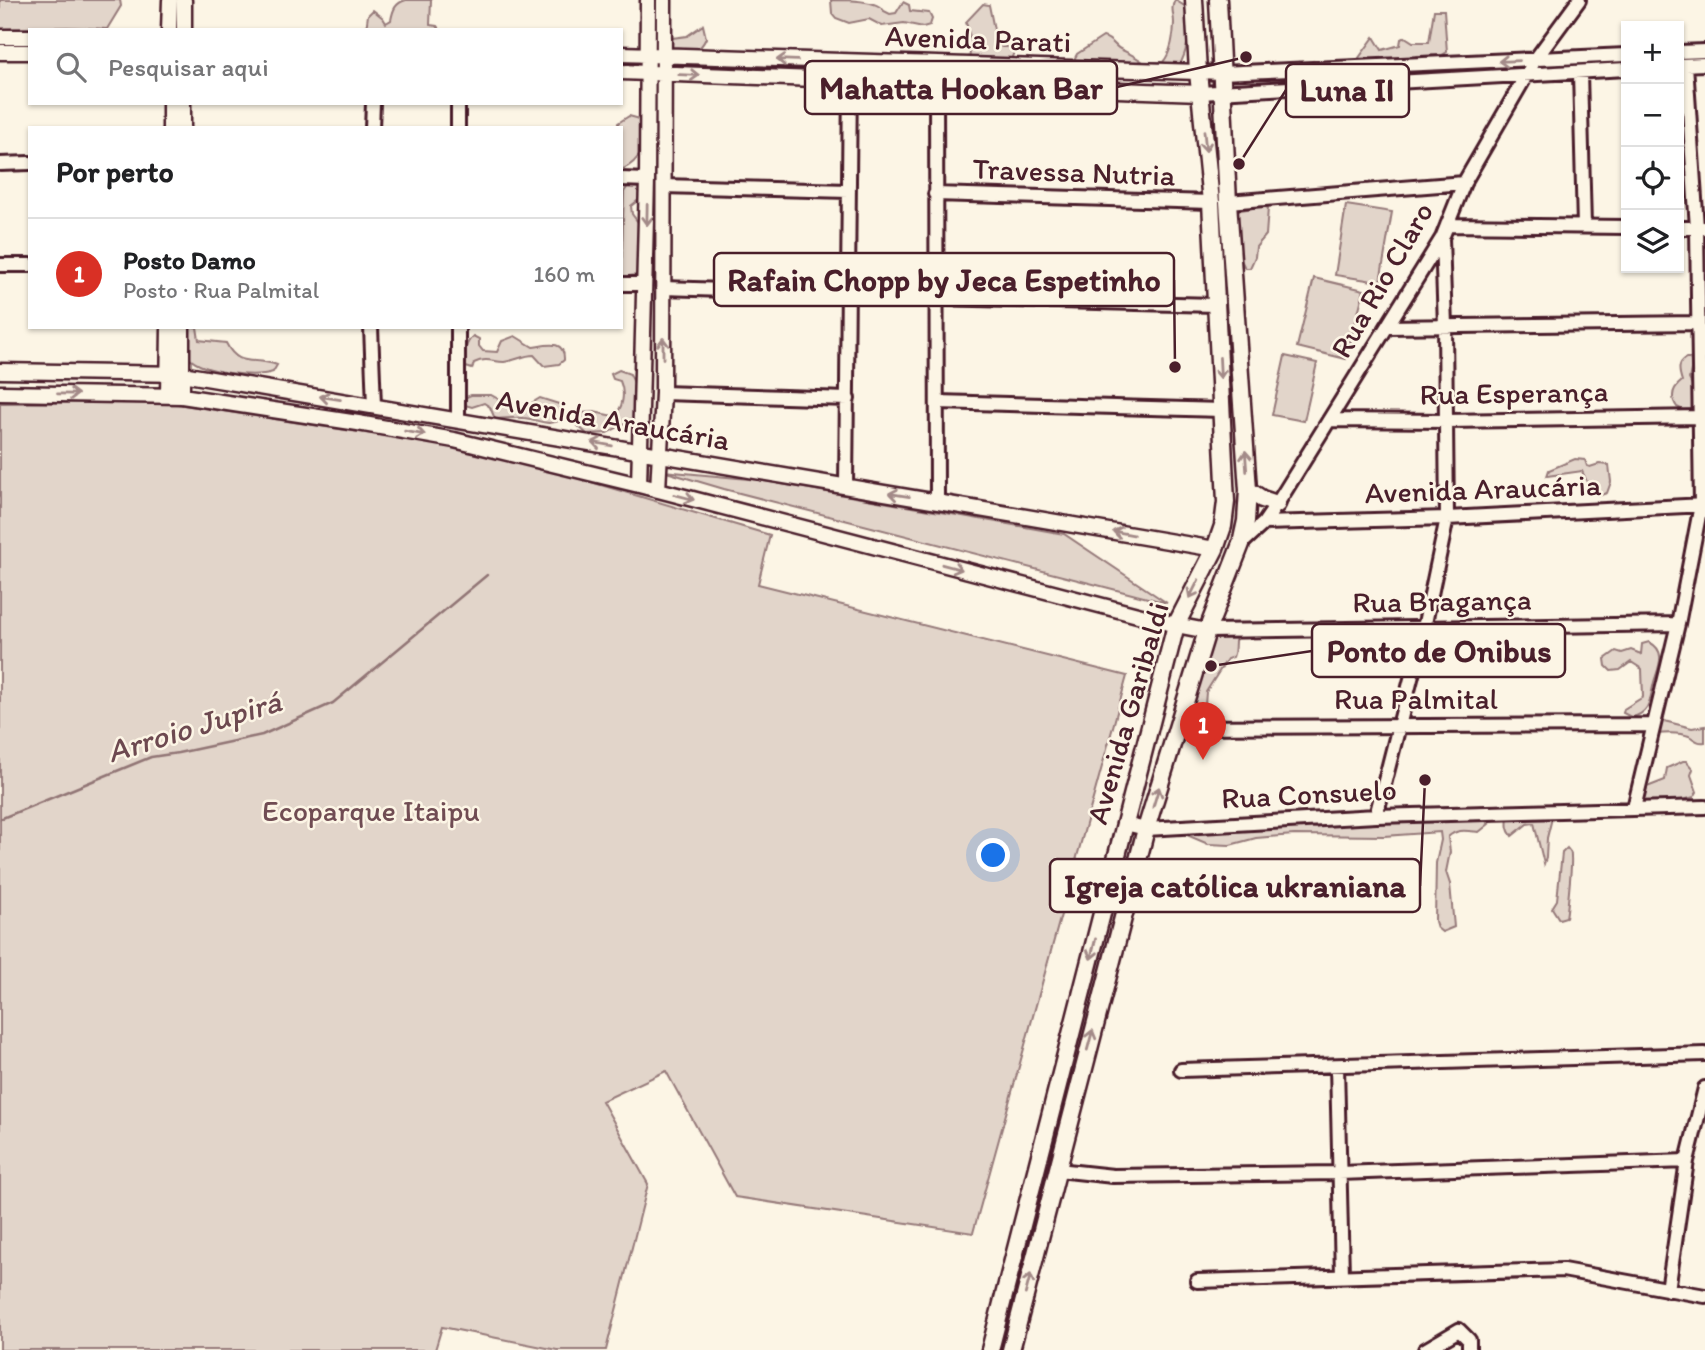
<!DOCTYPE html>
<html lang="pt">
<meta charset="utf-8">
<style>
body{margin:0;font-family:Itim,sans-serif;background:#f6f6f6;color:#202124}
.controls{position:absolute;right:21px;top:21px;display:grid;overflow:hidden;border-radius:0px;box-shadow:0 2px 5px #0004}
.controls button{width:63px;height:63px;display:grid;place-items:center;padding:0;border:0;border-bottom:2px solid #e0e0e0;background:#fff;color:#202124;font:35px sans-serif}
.you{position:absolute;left:994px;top:856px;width:24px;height:24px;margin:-18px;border:5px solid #fff;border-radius:50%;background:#1a73e8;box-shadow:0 0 0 10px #1a73e833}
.badge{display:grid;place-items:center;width:46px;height:46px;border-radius:50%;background:#d93025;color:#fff;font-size:23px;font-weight:700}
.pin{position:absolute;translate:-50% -58px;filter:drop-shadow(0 2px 4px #0008)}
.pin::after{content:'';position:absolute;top:37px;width:24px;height:21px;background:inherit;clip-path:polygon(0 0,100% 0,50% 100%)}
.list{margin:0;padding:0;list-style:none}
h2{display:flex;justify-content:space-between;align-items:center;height:91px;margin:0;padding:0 28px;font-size:30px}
h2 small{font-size:23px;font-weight:400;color:#757577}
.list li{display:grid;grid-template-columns:46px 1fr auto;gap:21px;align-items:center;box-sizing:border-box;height:112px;padding:0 28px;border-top:2px solid #e0e0e0}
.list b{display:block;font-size:26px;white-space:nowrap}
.list p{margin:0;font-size:23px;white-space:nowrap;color:#757577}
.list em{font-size:23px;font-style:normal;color:#757577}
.icon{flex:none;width:38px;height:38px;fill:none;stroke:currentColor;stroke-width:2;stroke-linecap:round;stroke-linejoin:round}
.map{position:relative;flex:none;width:1705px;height:1350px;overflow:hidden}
.search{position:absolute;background:#fff;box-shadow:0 2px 5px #0004;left:28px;top:28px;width:595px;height:77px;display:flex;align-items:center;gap:18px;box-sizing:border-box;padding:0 24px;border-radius:0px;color:#757577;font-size:26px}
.panel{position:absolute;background:#fff;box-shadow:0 2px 5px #0004;left:28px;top:126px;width:595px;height:203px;border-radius:0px}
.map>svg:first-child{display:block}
.green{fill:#e2d5ca;stroke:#967a7a;stroke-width:2}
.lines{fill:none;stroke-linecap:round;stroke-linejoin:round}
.stream{stroke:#917474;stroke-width:2.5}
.minor-casing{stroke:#4a1f2b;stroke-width:18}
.tertiary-casing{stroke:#4a1f2b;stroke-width:19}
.secondary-casing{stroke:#4a1f2b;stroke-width:21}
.minor{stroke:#fcf5e5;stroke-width:12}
.tertiary{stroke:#fcf5e5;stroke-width:14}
.secondary{stroke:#fcf5e5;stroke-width:16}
.oneway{stroke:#a38a88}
.labels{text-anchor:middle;stroke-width:5;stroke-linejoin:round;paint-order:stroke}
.street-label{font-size:30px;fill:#4a1f2b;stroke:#fcf5e5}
.park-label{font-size:30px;fill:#704c53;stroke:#fcf5e5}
.water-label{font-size:32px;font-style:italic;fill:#6d4950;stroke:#fcf5e5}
.leader{fill:none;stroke:#4a1f2b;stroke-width:2.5}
.callout-dot{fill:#4a1f2b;stroke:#fcf5e5;stroke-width:2.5}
.callout{fill:#fcf5e5;stroke:#4a1f2b;stroke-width:2.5}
.callout-label{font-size:32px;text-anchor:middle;font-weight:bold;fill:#4a1f2b}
</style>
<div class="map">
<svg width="1705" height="1350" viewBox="0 0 1705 1350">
<rect width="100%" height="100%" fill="#fcf5e5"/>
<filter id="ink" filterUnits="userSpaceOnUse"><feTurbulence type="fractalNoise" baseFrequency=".0143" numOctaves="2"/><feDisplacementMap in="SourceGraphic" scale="14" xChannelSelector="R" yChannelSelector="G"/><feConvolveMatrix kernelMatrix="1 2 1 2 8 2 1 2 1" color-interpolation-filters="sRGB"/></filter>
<g filter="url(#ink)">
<path class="green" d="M 0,0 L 120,0 L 121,6 L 107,29 L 67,27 L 0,29 Z
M 406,0 L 431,0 L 430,25 L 437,26 L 440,30 L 366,30 L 368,15 L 373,10 L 383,18 L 386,23 L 391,20 C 393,10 395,3 406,0 Z
M 831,0 C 847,0 878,0 884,11 L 890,14 L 896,13 L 903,2 L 909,5 L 910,11 L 929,13 L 932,19 L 930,25 L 923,27 L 904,23 L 882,26 L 869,19 L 849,23 L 836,18 L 832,13 Z
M 1175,0 L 1186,7 C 1192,28 1188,52 1177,70 L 1080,64 L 1074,60 L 1077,54 L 1103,37 C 1113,39 1114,47 1122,50 C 1130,54 1135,56 1143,62 L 1163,62 C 1171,53 1174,35 1174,23 C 1174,14 1170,9 1175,0 Z
M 983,4 L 989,5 L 997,44 L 1002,47 L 1016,47 L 1008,67 L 969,62 L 971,41 L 966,22 Z
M 1434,10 L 1444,10 L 1447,52 L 1442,55 L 1416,56 L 1408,61 L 1356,62 L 1374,37 L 1382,50 L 1400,45 L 1401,39 L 1405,37 L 1413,42 L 1429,42 Z
M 703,25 L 706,38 C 699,54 689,53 673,55 L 668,43 L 672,38 L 687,36 Z
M 629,116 L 640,119 C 642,144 646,159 621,170 L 621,128 L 618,128 L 618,123 Z
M 634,185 L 643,187 L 641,198 L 631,206 L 632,214 L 640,225 L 639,268 L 637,275 L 621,277 L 624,192 L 628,186 Z
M 1346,205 L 1392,212 L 1380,282 L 1335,275 Z
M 1264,206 L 1268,208 L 1266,235 L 1256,247 L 1255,257 L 1250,268 L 1245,268 L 1241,260 L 1235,211 Z
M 1314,278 L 1364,290 L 1346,359 L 1297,347 Z
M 186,327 L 197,327 L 199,340 L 226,343 C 239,369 254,356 277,365 L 273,372 C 254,378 204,373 189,358 Z
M 473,336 L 479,339 L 479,346 L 483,351 L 497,352 L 502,341 L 515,336 L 533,347 C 547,345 565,339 564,360 L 559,364 L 544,366 L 534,355 C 523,355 515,361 504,362 C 493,362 487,357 474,363 L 472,369 L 466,367 C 466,353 463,346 473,336 Z
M 1285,356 L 1317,363 L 1304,421 L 1272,415 Z
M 1686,358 L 1690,358 L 1692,365 L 1689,379 C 1694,388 1697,398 1693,409 L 1683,410 L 1677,407 C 1670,397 1673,388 1682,381 C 1679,372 1677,363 1686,358 Z
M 619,370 L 630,374 L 635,385 L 634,419 L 607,433 L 587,434 L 577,425 L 576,418 L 581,413 L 594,412 L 613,416 C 624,409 625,392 620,381 L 613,379 L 611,374 Z
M 471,395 L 491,395 L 509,405 L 530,404 L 540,398 L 562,405 L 562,419 C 548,428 538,419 523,418 C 514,417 504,419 495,419 L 490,407 L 484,403 L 472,407 L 465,405 L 464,398 Z
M 164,402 L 489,452 L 770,535 L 758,584 L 1127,676 L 973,1233 L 735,1197 L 666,1071 L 602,1101 L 648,1184 L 606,1350 L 557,1350 L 442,1327 L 435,1350 L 0,1350 L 0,403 Z
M 1575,459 L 1585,460 L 1587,466 L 1590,467 L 1599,464 L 1609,465 L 1611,482 L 1607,493 L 1601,495 L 1592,493 L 1582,471 L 1547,476 L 1549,470 Z
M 663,471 L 759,480 L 1064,534 L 1167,603 L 724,489 Z
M 1238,633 C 1232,642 1237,648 1233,657 L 1227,659 L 1206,692 L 1205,705 L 1193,721 L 1187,717 L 1207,638 Z
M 1649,642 C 1667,651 1659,666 1654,682 C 1650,697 1651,714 1631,717 L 1623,713 L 1624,709 L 1643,697 L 1642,669 L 1631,662 L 1620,670 L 1611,671 L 1606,666 L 1605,659 L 1616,651 L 1622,653 L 1631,650 L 1641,654 L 1642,644 Z
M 1660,720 L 1692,728 L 1705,726 L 1705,742 C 1697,743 1696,740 1689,736 C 1679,732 1665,733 1656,734 Z
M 1683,761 L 1686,761 L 1693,769 L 1691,775 L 1697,792 L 1694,797 C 1678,802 1663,802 1646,803 L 1641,799 L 1642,789 L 1665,780 L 1667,768 Z
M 1546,814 L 1552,818 L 1547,838 L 1546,858 L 1544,864 L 1534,823 L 1527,824 L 1512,836 C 1507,830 1507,825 1508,817 Z
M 1472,819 L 1484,819 L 1489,824 L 1479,832 C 1468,831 1457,828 1448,837 L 1450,852 L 1446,872 L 1450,884 L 1454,927 L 1442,932 L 1437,928 L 1435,921 L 1436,863 L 1441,840 L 1440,832 L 1384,836 L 1294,835 L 1256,838 L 1230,845 L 1208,844 L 1182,833 L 1192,828 L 1296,823 L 1316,828 L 1339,823 Z
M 1567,848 C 1571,853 1571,852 1571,858 C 1572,864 1567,914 1566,917 L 1559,919 L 1552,908 L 1557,900 L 1562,853 Z"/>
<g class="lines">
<path class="stream" d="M 0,819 L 151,757 L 178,753 L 262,735 L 333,703 L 487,575"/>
<g class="minor-casing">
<path id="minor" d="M 1679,52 L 1705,51
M 1679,65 L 1705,64
M 1198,72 L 1221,73 L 1626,55
M 1580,73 L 1584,226
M 936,83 L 937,501
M 1200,93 L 1626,69
M 458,103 L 458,128
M 372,128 L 373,103
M 0,164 L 30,163
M 621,179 L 647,180
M 663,186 L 849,191
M 935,194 L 1211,202
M 1228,202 L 1464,183
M 1447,225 L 1626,227
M 1679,228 L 1703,228
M 0,265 L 30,265
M 621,284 L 645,284
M 663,288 L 848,294
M 936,298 L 1216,305
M 371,327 L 374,406
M 458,327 L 458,419
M 1387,327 L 1698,323
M 663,393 L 848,399
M 938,402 L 1222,410
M 1329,420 L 1447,421 L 1700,417
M 846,487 L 850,80
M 1264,523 L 1447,518 L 1705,505
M 1241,544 L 1264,523 L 1277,504 L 1442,238 L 1464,183 L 1535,60 L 1579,0
M 1207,631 L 1678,624
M 1178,727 L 1653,725
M 1634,808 L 1678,624 L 1701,505 L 1697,228 L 1686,65
M 1376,816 L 1424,628 L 1447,518 L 1445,326 L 1442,238
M 1125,824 L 1146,829 L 1376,816 L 1705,807
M 1337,1066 L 1342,1275
M 1181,1070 L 1705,1054
M 1058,1170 L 1113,1176 L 1339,1173 L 1687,1161
M 1197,1281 L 1563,1270 L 1705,1296
M 1668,1290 L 1687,1161 L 1705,1088
M 1425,1350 L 1459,1330 L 1469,1340 L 1469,1350"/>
</g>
<g class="tertiary-casing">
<path id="tertiary" d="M 169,30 L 170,0
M 184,30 L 184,0
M 0,37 L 30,37
M 0,52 L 30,52
M 621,54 L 1198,72
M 621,72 L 1200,93
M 170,128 L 170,103
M 183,128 L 183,103
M 182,327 L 182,396
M 0,371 L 182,374 L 1215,549
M 0,393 L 182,396 L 358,423 L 454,440 L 639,485 L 1176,625 L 1207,631
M 168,395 L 169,327
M 639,485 L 647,180 L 648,0
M 658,490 L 663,393 L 664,0"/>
</g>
<g class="secondary-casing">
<path id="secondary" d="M 1248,490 L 1262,499 L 1277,504
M 990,1350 L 1176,625 L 1215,549 L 1223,526 L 1226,502 L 1211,202 L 1198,72 L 1194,0
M 1011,1350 L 1146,829 L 1207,631 L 1241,544 L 1246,521 L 1248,490 L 1228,202 L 1218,0"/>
</g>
<use href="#minor" class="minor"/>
<use href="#tertiary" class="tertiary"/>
<use href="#secondary" class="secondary"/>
</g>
<defs><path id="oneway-shaft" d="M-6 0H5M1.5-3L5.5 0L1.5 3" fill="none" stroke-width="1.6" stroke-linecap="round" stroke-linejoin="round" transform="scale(1.75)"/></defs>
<g class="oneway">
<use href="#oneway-shaft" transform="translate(787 60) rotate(-178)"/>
<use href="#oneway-shaft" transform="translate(1509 61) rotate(178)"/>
<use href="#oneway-shaft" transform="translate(689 75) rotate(2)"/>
<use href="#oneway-shaft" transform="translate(1205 141) rotate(84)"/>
<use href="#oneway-shaft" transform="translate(647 215) rotate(91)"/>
<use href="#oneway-shaft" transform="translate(663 348) rotate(-90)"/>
<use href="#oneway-shaft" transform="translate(1220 368) rotate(87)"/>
<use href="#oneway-shaft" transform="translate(68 394) rotate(1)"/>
<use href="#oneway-shaft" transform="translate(330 398) rotate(-171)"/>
<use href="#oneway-shaft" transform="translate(415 433) rotate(10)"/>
<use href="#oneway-shaft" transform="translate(602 444) rotate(-170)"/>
<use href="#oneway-shaft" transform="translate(1246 461) rotate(-94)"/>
<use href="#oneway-shaft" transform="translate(899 495) rotate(-171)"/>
<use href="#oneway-shaft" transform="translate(684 497) rotate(15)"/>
<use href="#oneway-shaft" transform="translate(1123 533) rotate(-170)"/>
<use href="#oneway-shaft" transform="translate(952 567) rotate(15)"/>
<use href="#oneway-shaft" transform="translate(1194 589) rotate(117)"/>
<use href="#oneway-shaft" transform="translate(1156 797) rotate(-73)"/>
<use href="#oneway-shaft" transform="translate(1093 949) rotate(104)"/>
<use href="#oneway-shaft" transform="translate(1090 1040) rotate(-75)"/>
<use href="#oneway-shaft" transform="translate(1028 1284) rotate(-75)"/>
</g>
</g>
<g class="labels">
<g class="street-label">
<text transform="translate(978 39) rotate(2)" y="10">Avenida Parati</text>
<text transform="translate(1074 172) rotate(2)" y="10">Travessa Nutria</text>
<text transform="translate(1382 280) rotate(-60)" y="10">Rua Rio Claro</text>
<text transform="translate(1514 393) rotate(-1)" y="10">Rua Esperança</text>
<text transform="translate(613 420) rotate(10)" y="10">Avenida Araucária</text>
<text transform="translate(1483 489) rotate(-2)" y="10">Avenida Araucária</text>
<text transform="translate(1442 601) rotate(-1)" y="10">Rua Bragança</text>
<text x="1416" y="709">Rua Palmital</text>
<text transform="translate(1128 713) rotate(-74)" y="10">Avenida Garibaldi</text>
<text transform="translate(1309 794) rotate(-3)" y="10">Rua Consuelo</text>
</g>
<g class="park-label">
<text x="371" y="821">Ecoparque Itaipu</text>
</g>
<g class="water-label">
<text transform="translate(194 726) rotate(-17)" y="11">Arroio Jupirá</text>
</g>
</g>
<path class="leader" d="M1246 57L1117 87M1239 164L1286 90M1175 367L1174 280M1211 666L1312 651M1425 780L1420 886"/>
<g class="callout-dot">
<circle cx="1246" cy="57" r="7"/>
<circle cx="1239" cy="164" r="7"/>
<circle cx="1175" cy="367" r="7"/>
<circle cx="1211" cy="666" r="7"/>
<circle cx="1425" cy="780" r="7"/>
</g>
<g class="callout">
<rect x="805" y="61" width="312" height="53" rx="7"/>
<rect x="1286" y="64" width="123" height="53" rx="7"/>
<rect x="714" y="253" width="460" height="53" rx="7"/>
<rect x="1312" y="624" width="253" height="53" rx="7"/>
<rect x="1050" y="859" width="370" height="53" rx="7"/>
</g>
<g class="callout-label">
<text x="961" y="99">Mahatta Hookan Bar</text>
<text x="1347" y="101">Luna II</text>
<text x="944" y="291">Rafain Chopp by Jeca Espetinho</text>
<text x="1439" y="662">Ponto de Onibus</text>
<text x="1235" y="897">Igreja católica ukraniana</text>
</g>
</svg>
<div class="controls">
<button>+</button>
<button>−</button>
<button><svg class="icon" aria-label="locate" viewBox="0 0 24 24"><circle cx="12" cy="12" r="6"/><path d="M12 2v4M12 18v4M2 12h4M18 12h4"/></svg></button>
<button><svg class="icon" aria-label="layers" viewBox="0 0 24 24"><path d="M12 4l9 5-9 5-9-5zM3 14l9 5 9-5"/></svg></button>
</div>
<div class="you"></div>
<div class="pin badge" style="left:1203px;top:760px">1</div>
<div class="search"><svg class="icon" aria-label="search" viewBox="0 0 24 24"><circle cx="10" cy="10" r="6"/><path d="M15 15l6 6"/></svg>Pesquisar aqui</div>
<section class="panel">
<h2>Por perto<small></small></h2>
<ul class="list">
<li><span class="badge">1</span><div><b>Posto Damo</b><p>Posto · Rua Palmital</p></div><em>160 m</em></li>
</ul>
</section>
</div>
